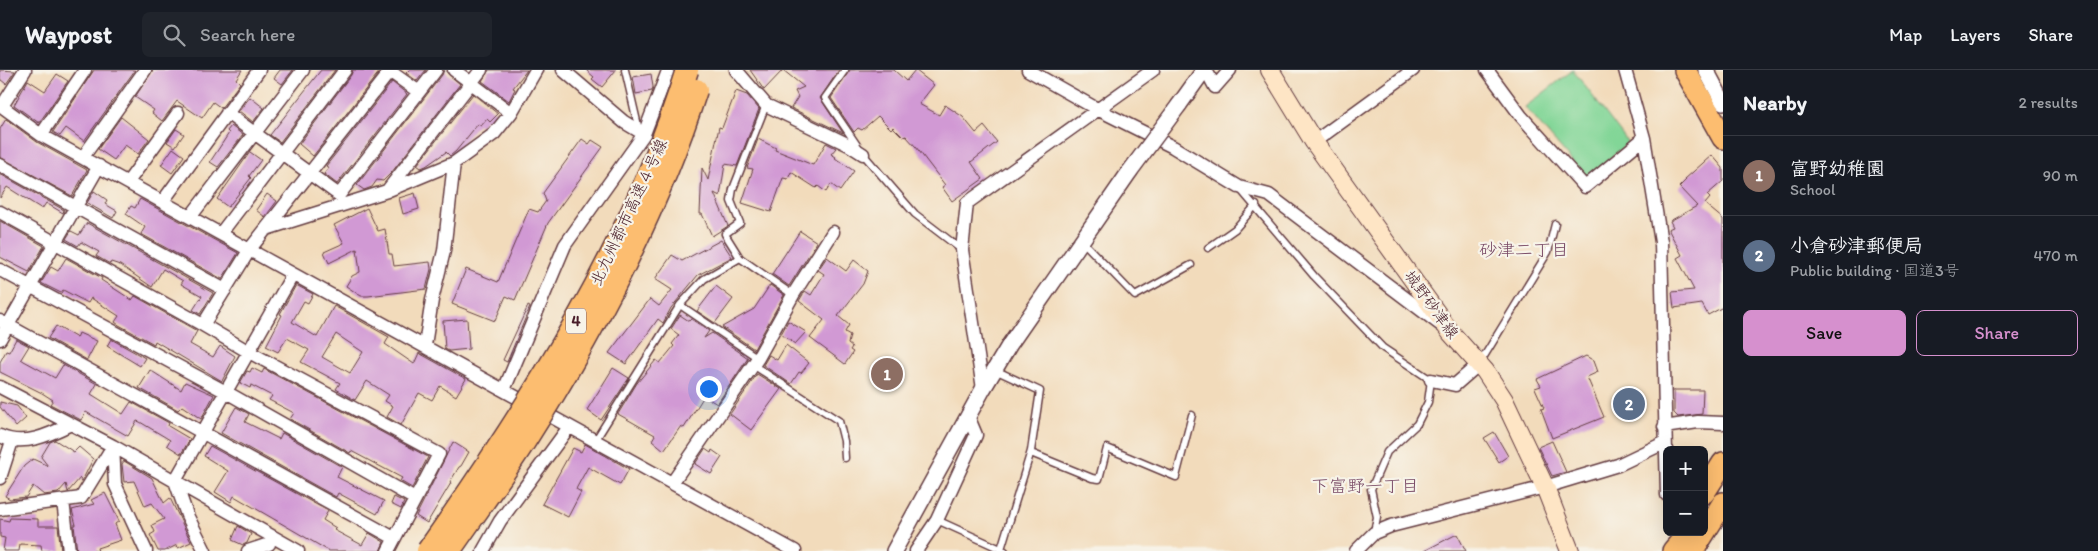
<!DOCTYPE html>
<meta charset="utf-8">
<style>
body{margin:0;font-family:Itim,"Klee One",sans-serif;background:#20242c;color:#f1f3f6}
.controls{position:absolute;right:15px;bottom:15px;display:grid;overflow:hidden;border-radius:8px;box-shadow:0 5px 20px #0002}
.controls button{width:45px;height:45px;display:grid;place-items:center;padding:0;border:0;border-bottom:1px solid #363941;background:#171b24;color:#f1f3f6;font:25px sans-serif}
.you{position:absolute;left:708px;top:318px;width:18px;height:18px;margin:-12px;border:4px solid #fff;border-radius:50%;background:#1a73e8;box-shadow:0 0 0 8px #1a73e833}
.badge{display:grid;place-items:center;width:32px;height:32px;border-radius:50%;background:#d690ce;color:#fff;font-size:16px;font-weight:700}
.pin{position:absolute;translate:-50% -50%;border:2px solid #fff;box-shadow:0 1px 5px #0006}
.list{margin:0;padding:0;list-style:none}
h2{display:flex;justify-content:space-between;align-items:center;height:65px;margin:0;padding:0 20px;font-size:21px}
h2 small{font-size:16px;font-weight:400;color:#9ea1a6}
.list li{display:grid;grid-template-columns:32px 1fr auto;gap:15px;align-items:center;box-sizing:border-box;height:80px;padding:0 20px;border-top:1px solid #363941}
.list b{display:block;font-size:19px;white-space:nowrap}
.list p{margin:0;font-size:16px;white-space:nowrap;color:#9ea1a6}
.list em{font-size:16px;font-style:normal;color:#9ea1a6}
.actions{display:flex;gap:10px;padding:15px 20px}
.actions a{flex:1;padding:11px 0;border:1px solid #d690ce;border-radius:8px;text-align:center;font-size:18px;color:#d690ce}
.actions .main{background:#d690ce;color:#111}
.icon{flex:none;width:28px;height:28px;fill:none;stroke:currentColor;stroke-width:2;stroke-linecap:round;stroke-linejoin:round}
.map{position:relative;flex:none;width:1723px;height:481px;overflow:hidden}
header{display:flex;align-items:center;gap:30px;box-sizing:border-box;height:70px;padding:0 25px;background:#171b24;border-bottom:1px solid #363941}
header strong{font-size:24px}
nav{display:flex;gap:28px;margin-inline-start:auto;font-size:18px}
.search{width:350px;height:45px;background:#20242c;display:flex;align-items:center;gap:12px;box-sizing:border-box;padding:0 18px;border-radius:8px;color:#9ea1a6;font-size:19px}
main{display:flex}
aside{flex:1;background:#171b24}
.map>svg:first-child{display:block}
.green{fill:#82d697;stroke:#667a61}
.building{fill:#d199d4;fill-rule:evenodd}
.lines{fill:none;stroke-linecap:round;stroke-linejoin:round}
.service-casing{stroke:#633b41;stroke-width:9}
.minor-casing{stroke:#633b41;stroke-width:15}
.tertiary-casing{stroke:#633b41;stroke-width:18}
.secondary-casing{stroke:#633b41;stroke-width:20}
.trunk-casing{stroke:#633b41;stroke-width:24}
.service{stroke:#fff;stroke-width:6}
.minor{stroke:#fff;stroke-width:12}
.tertiary{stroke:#fff;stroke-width:15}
.secondary{stroke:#fee5c5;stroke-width:18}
.trunk{stroke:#fcbd6f;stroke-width:21}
.tertiary-bridge-casing{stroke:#633b41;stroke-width:18;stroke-linecap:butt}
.motorway-bridge-casing{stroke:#633b41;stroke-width:25;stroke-linecap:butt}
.tertiary-bridge{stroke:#fff;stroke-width:15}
.motorway-bridge{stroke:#fcbd6f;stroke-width:22}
.labels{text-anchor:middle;stroke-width:4.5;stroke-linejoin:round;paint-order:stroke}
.shield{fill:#f7f3e8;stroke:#7e5f64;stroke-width:1}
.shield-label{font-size:15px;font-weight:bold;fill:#4a1f2b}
.street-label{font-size:16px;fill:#4a1f2b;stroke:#f7f3e8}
.neighbourhood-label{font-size:18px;fill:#794a66;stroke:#f7f3e8}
</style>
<header>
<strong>Waypost</strong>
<div class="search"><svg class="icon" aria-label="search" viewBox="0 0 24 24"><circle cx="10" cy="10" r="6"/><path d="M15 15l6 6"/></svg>Search here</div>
<nav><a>Map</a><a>Layers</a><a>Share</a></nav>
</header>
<main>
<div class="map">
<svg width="1723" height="481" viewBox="0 0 1723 481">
<rect width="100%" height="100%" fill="#f7f3e8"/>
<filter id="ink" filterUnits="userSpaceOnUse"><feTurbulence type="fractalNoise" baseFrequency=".02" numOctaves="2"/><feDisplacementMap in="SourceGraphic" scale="10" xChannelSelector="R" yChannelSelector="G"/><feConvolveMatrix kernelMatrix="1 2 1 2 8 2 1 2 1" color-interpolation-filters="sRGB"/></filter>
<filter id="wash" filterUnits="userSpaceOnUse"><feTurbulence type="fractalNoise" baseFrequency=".0096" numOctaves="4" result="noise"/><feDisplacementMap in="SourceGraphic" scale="20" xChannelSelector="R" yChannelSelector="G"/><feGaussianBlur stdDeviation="1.12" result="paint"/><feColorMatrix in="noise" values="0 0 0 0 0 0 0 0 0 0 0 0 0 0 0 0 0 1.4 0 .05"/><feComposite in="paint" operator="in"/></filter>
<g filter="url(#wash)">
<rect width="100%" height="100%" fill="#f2dbbb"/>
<path class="green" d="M 1573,0 L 1628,73 L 1587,109 L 1525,37 Z"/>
<g id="blocks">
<path class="building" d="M 0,0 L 15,1 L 6,14 L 0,9 Z
M 94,0 L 135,0 L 84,71 L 66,58 L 60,66 L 53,62 Z
M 153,0 L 242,0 L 236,9 L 240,13 L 221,38 L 213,32 L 202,48 L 177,31 L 162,51 L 152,43 L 154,40 L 135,27 Z
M 280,0 L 293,0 L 282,14 L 274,8 Z
M 321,0 L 335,0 L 280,72 L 270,65 Z
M 353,0 L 380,1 L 313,86 L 299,74 L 351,5 Z
M 409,0 L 426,0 L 417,11 L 406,3 Z
M 444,0 L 460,14 L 392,102 L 383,111 L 377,110 L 372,117 L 364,120 L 357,115 L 442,5 Z
M 489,0 L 527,0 L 513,18 L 515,19 L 509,31 L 482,11 Z
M 586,0 L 616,0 L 602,17 L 592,9 L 594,7 Z
M 750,0 L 839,0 L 820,28 L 843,63 L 791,38 L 798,27 L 795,21 L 804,17 L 783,0 L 764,20 Z
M 850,0 L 894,0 L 906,11 L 915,0 L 934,15 L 919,34 L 939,45 L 945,35 L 963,47 L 976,63 L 984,56 L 997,72 L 971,92 L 983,109 L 952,131 L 942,117 L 945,115 L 916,77 L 906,66 L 903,67 L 893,57 L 891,59 L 878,46 L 862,60 L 858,58 L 854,62 L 831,28 Z
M 57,4 L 68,11 L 39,53 L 14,35 L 28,10 L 45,21 Z
M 651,4 L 653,17 L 652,21 L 636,24 L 633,7 Z
M 392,12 L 407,24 L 337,114 L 324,104 L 329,98 L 326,96 Z
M 736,21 L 747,25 L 759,39 L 737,96 L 725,94 L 720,126 L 714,123 L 728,156 L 712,166 L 702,144 L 700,144 L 702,98 L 708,110 L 719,57 L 722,58 Z
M 473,24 L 498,44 L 490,52 L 487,49 L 481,56 L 478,54 L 456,81 L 450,86 L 446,82 L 426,96 L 421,98 L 417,95 Z
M 250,27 L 264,38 L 253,52 L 239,41 Z
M 121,47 L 149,69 L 138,84 L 125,75 L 114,90 L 98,79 Z
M 6,49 L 37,72 L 87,100 L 72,126 L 0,87 L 0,59 Z
M 231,56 L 243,65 L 218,97 L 210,92 L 229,63 L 227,61 Z
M 176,59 L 184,64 L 175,77 L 167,72 Z
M 582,69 L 589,74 L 592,70 L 603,77 L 548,153 L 515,230 L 506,226 L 495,251 L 452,234 L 466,199 L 498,212 L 529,139 L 538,142 L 546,131 L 543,123 Z
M 758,69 L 776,78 L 775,80 L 813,95 L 826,73 L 836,78 L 831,84 L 836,87 L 835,88 L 854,101 L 840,121 L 831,114 L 826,122 L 818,116 L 816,118 L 791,102 L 788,109 L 783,108 L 771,142 L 742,133 L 753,99 L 747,98 Z
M 173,78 L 184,86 L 172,103 L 161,95 Z
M 250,82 L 261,90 L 249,106 L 251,108 L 228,137 L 217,129 Z
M 1712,85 L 1723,98 L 1723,111 L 1707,125 L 1710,128 L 1705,134 L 1723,149 L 1723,237 L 1708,245 L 1702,234 L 1674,238 L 1672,222 L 1694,220 L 1677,188 L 1682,185 L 1668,159 L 1673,157 L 1670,151 L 1697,136 L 1679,117 L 1686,110 L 1685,109 Z
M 0,104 L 64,140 L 63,143 L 46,133 L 42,139 L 7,117 L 0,128 Z
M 94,121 L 107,130 L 105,134 L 117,141 L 113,148 L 87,133 Z
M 415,123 L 419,139 L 403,144 L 399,128 Z
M 267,124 L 277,131 L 265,147 L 256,140 Z
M 140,129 L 238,183 L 222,209 L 141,164 L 145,157 L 126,144 L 131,136 L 135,138 Z
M 367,138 L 378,161 L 385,159 L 389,184 L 392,184 L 394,196 L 430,192 L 431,199 L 426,219 L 368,226 L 361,226 L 346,216 L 352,206 L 360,202 L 357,179 L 329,193 L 324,182 L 344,173 L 334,155 Z
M 0,151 L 44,176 L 29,202 L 0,187 Z
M 87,153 L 213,223 L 200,244 L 193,240 L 202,226 L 181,214 L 183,211 L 163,199 L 152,217 L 120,195 L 111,192 L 110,194 L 96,186 L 99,182 L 81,172 L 78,176 L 66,169 L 71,161 L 79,165 Z
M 800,161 L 817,172 L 789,216 L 772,204 Z
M 721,170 L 732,187 L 698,205 L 671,238 L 663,253 L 658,249 L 626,294 L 609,283 L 650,229 L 659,236 L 672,220 L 655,209 L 672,185 L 682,191 Z
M 827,187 L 846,201 L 854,190 L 868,201 L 863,214 L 838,246 L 849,255 L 845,262 L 850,265 L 848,274 L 852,277 L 850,280 L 853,282 L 845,294 L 810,268 L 824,250 L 799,231 L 805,221 L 811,225 L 824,204 L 818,200 Z
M 66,188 L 102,208 L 101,210 L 132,230 L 135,226 L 197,261 L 190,274 L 213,287 L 220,276 L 235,286 L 222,311 L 155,271 L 154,274 L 119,255 L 115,252 L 119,246 L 91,228 L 88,233 L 63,220 L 61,223 L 41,213 L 51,197 L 58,201 Z
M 296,215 L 313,224 L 308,233 L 304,231 L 292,252 L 317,267 L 334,236 L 389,267 L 385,274 L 414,294 L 419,283 L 466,309 L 456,326 L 440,316 L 432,330 L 419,323 L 401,355 L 387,347 L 393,336 L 385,331 L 389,325 L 367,311 L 355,330 L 336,319 L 340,313 L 301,292 L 309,280 L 287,268 L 278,282 L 266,276 L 282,245 L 280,244 ZM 336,264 L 363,282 L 350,303 L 322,287 Z
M 770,215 L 784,225 L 754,279 L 722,257 L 754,239 Z
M 716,216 L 733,229 L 715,253 L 697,241 Z
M 528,236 L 530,237 L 507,292 L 503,290 Z
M 680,245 L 689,251 L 691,249 L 709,261 L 704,268 L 712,263 L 748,288 L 717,334 L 704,326 L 684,358 L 681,356 L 664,380 L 652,370 L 655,365 L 618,344 L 637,313 L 656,290 L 660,293 L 674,276 L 672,274 L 679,265 L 671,259 Z
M 467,249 L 469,279 L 449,281 L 445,279 L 443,251 Z
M 788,251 L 806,262 L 795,274 L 781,264 Z
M 56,256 L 77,268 L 79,263 L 97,271 L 87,290 L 48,268 Z
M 16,269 L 29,276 L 21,289 L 24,291 L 55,308 L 63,295 L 97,314 L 91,324 L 123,344 L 131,332 L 169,353 L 168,356 L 190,369 L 181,384 L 167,375 L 170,370 L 140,352 L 137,351 L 128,366 L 86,342 L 81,350 L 50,334 L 53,330 L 42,323 L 0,302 L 0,292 L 6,281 L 9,282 Z
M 111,269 L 145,288 L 140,296 L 107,276 Z
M 786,275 L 809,293 L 801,303 L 799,302 L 791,314 L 763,295 L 769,285 L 777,290 Z
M 1586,286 L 1594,291 L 1598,302 L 1587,307 L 1604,347 L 1552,368 L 1541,339 L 1544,338 L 1535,318 L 1541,316 L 1537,309 Z
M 252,298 L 262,303 L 264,299 L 428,387 L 412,418 L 400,411 L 402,408 L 351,381 L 350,383 L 290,349 L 294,343 L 269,330 L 272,326 L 251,315 L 250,318 L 240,313 L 247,301 L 250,302 Z
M 613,298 L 629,308 L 601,350 L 587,340 Z
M 150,300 L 181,320 L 185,312 L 214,325 L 201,349 L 182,336 L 178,340 L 139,318 Z
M 757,304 L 781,319 L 751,360 L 730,344 Z
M 1674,320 L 1703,320 L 1702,344 L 1678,347 L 1674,343 Z
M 0,332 L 17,336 L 26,348 L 16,357 L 0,337 Z
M 236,337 L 249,344 L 245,352 L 279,369 L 282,363 L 342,397 L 337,407 L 384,431 L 377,444 L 338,423 L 336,427 L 221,363 Z
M 1494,362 L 1508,386 L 1499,392 L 1484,368 Z
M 55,370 L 74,382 L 79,377 L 93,389 L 82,411 L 80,408 L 68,422 L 66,414 L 58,423 L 44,425 L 33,416 L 26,427 L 10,429 L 5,426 L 24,396 L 33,389 L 48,396 L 41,387 L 50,372 Z
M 1552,371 L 1566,402 L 1552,406 L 1538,377 Z
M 453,372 L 469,382 L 461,396 L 459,397 L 450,412 L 451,413 L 427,453 L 416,446 Z
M 585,374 L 629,399 L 620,415 L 588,397 L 576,419 L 581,422 L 568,447 L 542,434 L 573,378 L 581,382 Z
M 210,376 L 328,441 L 323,450 L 336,458 L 334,460 L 362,475 L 369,463 L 384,472 L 380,481 L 329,481 L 234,426 L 231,432 L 215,422 L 228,401 L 204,386 Z
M 705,379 L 711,383 L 712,380 L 722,387 L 711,404 L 695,394 Z
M 124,391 L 152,408 L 164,433 L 170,428 L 191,472 L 178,478 L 177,475 L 165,481 L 158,481 L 150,465 L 155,462 L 152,455 L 164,449 L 152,433 L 145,436 L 134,411 L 124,412 L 122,394 Z
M 105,423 L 119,451 L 115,454 L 121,470 L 97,478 L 98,481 L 77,481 L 74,455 L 76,455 L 72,440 L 94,434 L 91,430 Z
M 394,427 L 404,432 L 401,439 L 391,434 Z
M 10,448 L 38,449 L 38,456 L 58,456 L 61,481 L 42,481 L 41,475 L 20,474 L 19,481 L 3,481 L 5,468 L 0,467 L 0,449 L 9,451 Z
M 238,456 L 251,464 L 247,473 L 243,475 L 232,470 Z
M 1457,464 L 1466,481 L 1424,481 Z"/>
</g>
</g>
<g filter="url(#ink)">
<use href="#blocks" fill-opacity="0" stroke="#633b41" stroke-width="1"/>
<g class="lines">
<g class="service-casing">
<path id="service" d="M 625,0 L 639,60
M 845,0 L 825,28 L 863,84 L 915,144 L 962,180
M 1241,120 L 1314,206 L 1383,278 L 1431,310 L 1428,332 L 1417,354 L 1387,382 L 1371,419 L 1377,447 L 1374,462
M 1082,171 L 1135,226 L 1191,195
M 1208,178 L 1235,159 L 1256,135
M 740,188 L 725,164 L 740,153 L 731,131 L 733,119 L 766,35
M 680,235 L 704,209 L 740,188 L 793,225
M 1480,293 L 1548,182 L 1555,154
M 753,295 L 839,351 L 844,371 L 845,388
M 995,300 L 1040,321 L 1031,381 L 1001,479
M 595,371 L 680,235 L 758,288
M 1031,383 L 1092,408 L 1099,409 L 1107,378 L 1176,407 L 1192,345
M 937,450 L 1005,481"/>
</g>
<g class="minor-casing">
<path id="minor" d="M 388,0 L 419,22
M 454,0 L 511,43
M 563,0 L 624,52 L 644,64
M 736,0 L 766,35 L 849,75 L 863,84
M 1028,0 L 1097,39 L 1173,77 L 1239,117 L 1269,125 L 1441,255
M 1206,0 L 1215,17 L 1230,0
M 1487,0 L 1521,46 L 1585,117 L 1644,68
M 1625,0 L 1644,68 L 1661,172 L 1667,425
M 0,35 L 41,65 L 795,481
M 2,36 L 25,0
M 227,43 L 339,125 L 436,0
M 41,65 L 85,0
M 1314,72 L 1413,0
M 83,87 L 145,0
M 0,95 L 225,220
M 128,112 L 178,43
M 389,120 L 454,93
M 163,131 L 259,0
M 0,142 L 203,255
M 191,146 L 303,0
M 266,159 L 387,121 L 481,0
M 221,163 L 345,0
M 0,200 L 226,322 L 415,429
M 0,251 L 394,468
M 0,269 L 99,96
M 425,275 L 432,230 L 444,181 L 454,93 L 494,64 L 511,43 L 536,0
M 1431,310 L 1455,315 L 1479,294
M 0,317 L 113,376 L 298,481
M 983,319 L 962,180 L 967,133 L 1153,0
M 504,320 L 565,175 L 644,64 L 668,1 L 682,0
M 1664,357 L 1698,352 L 1723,353
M 0,366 C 24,377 49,365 71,354
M 113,376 L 115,414 L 146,481
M 0,408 L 12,371
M 672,413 L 758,288 L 793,225 L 833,162
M 63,431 L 69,481
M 0,439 L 81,428 L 113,376
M 205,481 L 187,445 L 175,411 L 293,204
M 248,481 L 269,474
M 388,481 L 439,384 L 249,282 L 203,255 L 250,179 L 391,0
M 483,481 L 500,451 L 569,357
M 916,481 L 937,450 L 976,365 L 968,346
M 1356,481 L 1374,463 L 1391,456 L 1545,417 L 1618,395 L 1664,373"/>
</g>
<g class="tertiary-casing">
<path id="tertiary" d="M 1706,0 L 1723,32
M 1179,35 L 1204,0
M 894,481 L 983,319 L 1010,274 L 1130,101"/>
</g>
<g class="secondary-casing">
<path id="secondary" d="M 1270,0 L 1314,72 L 1451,263 L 1485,301 L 1504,330 L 1545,417 L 1570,481"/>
</g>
<g class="trunk-casing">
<path id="trunk" d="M 1685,0 L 1723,68
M 1704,423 L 1723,393
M 1673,481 L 1689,462
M 1693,481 L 1723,433"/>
</g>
<use href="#service" class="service"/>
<use href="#minor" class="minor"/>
<use href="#tertiary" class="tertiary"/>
<use href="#secondary" class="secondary"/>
<use href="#trunk" class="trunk"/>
<g class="tertiary-bridge-casing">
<path id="tertiary-bridge" d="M 1130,101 L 1179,35"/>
</g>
<g class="motorway-bridge-casing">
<path id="motorway-bridge" d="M 428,481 C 533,332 633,175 687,0
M 449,481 C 474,445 500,409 524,372 C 594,262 656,145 696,20"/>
</g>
<use href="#tertiary-bridge" class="tertiary-bridge"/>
<use href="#motorway-bridge" class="motorway-bridge"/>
</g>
</g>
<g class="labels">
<rect class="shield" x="566" y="238.5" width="20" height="25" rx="4"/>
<g class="shield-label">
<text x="576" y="256">4</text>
</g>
<g class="street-label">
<text transform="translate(628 142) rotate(-65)" y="6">北九州都市高速４号線</text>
<text transform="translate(1432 234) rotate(54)" y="6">城野砂津線</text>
</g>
<g class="neighbourhood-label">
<text x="1524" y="186">砂津二丁目</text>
<text x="1365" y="422">下富野一丁目</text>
</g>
</g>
</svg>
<div class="controls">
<button>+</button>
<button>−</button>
</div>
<div class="you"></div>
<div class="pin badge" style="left:887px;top:304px;background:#8d6e63">1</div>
<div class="pin badge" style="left:1629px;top:334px;background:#5c6f8a">2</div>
</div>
<aside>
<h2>Nearby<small>2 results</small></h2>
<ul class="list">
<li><span class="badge" style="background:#8d6e63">1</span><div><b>富野幼稚園</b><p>School</p></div><em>90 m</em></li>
<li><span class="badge" style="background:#5c6f8a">2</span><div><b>小倉砂津郵便局</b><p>Public building · 国道3号</p></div><em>470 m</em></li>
</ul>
<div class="actions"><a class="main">Save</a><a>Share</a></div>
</aside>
</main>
